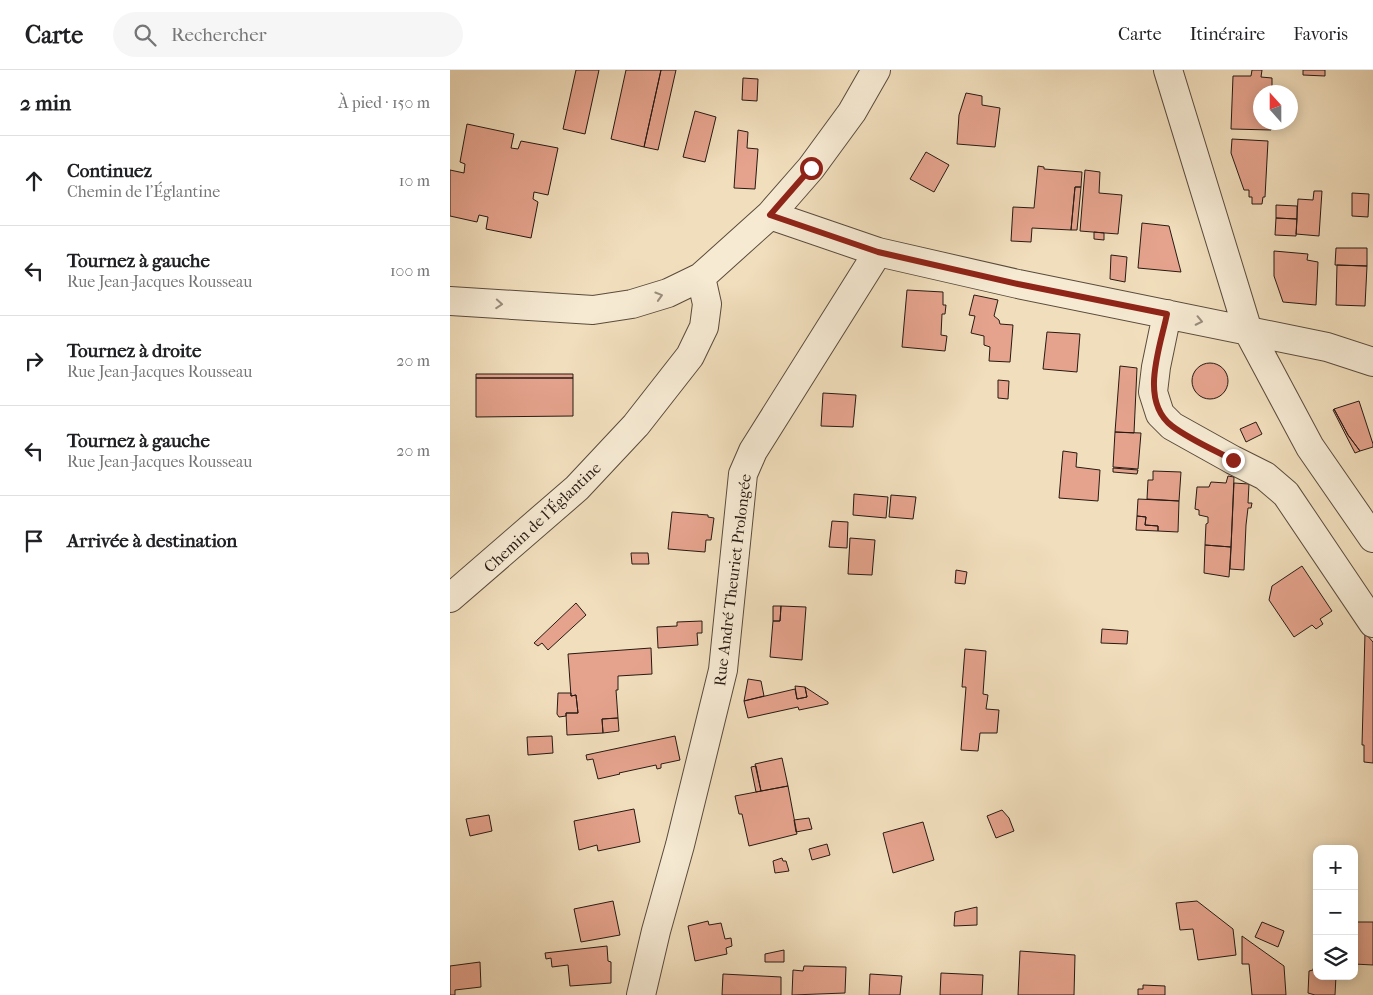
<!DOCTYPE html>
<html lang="fr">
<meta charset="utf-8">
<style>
body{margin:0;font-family:"IM FELL French Canon",serif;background:#f6f6f6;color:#202124}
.controls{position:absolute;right:15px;bottom:15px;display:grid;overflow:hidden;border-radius:10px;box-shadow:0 2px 12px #0003}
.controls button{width:45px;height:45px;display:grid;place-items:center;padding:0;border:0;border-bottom:1px solid #e0e0e0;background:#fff;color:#202124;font:25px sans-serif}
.compass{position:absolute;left:803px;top:15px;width:45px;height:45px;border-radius:50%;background:#fff;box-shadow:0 2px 12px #0003;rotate:339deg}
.stop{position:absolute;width:15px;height:15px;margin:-11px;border:4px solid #8f2418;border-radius:50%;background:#fff}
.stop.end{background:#8f2418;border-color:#fff;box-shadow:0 1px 5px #0008}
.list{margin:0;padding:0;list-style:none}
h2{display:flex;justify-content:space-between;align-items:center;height:65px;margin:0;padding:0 20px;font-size:21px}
h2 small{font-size:16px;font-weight:400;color:#757577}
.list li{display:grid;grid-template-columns:32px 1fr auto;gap:15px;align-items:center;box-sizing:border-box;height:90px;padding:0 20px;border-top:1px solid #e0e0e0}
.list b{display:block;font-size:19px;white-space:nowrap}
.list p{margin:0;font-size:16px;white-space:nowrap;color:#757577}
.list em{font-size:16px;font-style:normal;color:#757577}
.icon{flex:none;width:28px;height:28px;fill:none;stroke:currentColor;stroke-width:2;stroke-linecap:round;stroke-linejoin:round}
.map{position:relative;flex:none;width:923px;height:925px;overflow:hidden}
header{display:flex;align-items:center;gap:30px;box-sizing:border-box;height:70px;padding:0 25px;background:#fff;border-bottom:1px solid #e0e0e0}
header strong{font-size:24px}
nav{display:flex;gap:28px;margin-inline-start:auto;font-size:18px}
.search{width:350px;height:45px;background:#f6f6f6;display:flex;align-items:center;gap:12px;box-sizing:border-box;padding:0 18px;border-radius:28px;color:#757577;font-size:19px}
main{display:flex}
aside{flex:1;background:#fff}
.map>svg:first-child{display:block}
.building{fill:#e5a38d;stroke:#271a13}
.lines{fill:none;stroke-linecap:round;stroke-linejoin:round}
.minor-casing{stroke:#5a4b3d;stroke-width:30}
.minor{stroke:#f6ead3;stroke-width:28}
.oneway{stroke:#998c7d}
.route{stroke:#8f2418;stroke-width:6}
.labels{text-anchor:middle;stroke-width:4.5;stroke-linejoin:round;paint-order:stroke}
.street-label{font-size:16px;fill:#271a13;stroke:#f6ead3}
</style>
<header>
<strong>Carte</strong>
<div class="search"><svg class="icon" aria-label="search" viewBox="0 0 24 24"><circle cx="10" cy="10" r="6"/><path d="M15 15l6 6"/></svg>Rechercher</div>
<nav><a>Carte</a><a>Itinéraire</a><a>Favoris</a></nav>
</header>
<main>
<aside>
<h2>2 min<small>À pied · 150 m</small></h2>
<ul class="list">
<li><svg class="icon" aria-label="ahead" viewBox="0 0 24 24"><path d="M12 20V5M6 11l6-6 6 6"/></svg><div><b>Continuez</b><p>Chemin de l'Églantine</p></div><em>10 m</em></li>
<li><svg class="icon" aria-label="left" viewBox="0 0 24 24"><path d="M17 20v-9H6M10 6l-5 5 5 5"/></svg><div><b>Tournez à gauche</b><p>Rue Jean-Jacques Rousseau</p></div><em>100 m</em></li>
<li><svg class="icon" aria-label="right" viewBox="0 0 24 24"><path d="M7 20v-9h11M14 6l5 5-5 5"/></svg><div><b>Tournez à droite</b><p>Rue Jean-Jacques Rousseau</p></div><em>20 m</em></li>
<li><svg class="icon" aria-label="left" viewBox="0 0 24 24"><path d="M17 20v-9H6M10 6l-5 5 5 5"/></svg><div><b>Tournez à gauche</b><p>Rue Jean-Jacques Rousseau</p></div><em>20 m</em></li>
<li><svg class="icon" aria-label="arrive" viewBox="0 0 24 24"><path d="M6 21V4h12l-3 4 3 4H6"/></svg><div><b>Arrivée à destination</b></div></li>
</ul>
</aside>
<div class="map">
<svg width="923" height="925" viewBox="0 0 923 925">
<rect width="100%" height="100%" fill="#f1debc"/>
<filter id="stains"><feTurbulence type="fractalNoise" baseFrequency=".004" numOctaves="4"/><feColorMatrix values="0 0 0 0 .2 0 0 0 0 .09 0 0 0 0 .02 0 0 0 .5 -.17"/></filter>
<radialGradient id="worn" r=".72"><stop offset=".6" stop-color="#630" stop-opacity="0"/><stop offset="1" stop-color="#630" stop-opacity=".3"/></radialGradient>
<path class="building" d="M 126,0 L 149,0 L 135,64 L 113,59 Z
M 176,0 L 211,0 L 194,77 L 161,69 Z
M 211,0 L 226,0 L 208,80 L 194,77 Z
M 802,0 L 812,0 L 811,7 L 822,8 L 822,22 L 811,22 L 811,52 L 821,52 L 821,60 L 781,59 L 783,6 L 801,6 Z
M 853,0 L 875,0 L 875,6 L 853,5 Z
M 293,8 L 308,9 L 307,31 L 292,30 Z
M 516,23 L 532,26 L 532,35 L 550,38 L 545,77 L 507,74 L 509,45 Z
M 245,41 L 266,47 L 255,92 L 233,87 Z
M 17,54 L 64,64 L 61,78 L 68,79 L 71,71 L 108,78 L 98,125 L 84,122 L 83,129 L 88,132 L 81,168 L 36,159 L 38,147 L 29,145 L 27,152 L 0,146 L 0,100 L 14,103 L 15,94 L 10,92 Z
M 288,60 L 298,62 L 297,78 L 308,79 L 305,119 L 284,118 Z
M 782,69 L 818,71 L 815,127 L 813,127 L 812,134 L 802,134 L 802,127 L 799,127 L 799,120 L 794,120 L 781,83 Z
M 476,82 L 499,95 L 484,122 L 460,109 Z
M 588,96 L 594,97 L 594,99 L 632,102 L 631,117 L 625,117 L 621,160 L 582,158 L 581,172 L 561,171 L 563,137 L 584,138 Z
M 635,100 L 650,102 L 649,123 L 672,125 L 668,164 L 630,161 Z
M 625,117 L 631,117 L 627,160 L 621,160 Z
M 864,121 L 872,121 L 869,166 L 846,164 L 848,129 L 863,130 Z
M 902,123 L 919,124 L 918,147 L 902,146 Z
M 826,135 L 847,136 L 847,149 L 826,148 Z
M 826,148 L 847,149 L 846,166 L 825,165 Z
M 692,153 L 719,156 L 731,202 L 688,198 Z
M 644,162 L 654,163 L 654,170 L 644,169 Z
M 886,178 L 917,178 L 917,196 L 885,195 Z
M 824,181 L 858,184 L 857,190 L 868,192 L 866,235 L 833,232 L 824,206 Z
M 661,185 L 677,187 L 675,212 L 660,209 Z
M 887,195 L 917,196 L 915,236 L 886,235 Z
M 457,220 L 493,222 L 493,235 L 496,235 L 495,244 L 492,244 L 491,265 L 497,266 L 495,281 L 452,277 Z
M 524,225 L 548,230 L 544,246 L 549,250 L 550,254 L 563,255 L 560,292 L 539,291 L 540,277 L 534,275 L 534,266 L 521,263 L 525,246 L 519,245 Z
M 597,262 L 630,264 L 627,302 L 593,299 Z
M742 311a18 18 0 1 1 36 0a18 18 0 1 1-36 0Z
M 670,296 L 687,298 L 684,363 L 665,362 Z
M 26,304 L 123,304 L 123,308 L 26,308 Z
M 26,308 L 123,308 L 123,346 L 26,347 Z
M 548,310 L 559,311 L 558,329 L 548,328 Z
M 373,323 L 406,325 L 403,357 L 371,356 Z
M 909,331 L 923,374 L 923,377 L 910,381 L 898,365 L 884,339 Z
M 884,339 L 898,365 L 910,381 L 905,383 L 883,340 Z
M 806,352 L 812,364 L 796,372 L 790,359 Z
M 665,362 L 691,363 L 688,399 L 663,397 Z
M 613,381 L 627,383 L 626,397 L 650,400 L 648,431 L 609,428 Z
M 663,398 L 688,400 L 687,404 L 663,402 Z
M 703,401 L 731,402 L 729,431 L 697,429 L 698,410 L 703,410 Z
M 778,406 L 784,407 L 781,477 L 755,475 L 756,454 L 758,453 L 758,447 L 749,445 L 749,440 L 745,439 L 747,417 L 759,417 L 761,412 L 776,413 Z
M 784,413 L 799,414 L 798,433 L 802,433 L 801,438 L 798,438 L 796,455 L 794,500 L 780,499 Z
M 404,424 L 438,427 L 436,448 L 403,445 Z
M 441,425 L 466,427 L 463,449 L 439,447 Z
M 688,429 L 729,431 L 728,462 L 708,461 L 708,456 L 695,455 L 696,447 L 687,446 Z
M 222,442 L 258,445 L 258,447 L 264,448 L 261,470 L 256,470 L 255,482 L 218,479 Z
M 687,446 L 696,447 L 695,455 L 708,456 L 708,461 L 686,460 Z
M 382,451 L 398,452 L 397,478 L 379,477 Z
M 400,468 L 425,470 L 422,505 L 398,504 Z
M 755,475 L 781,477 L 779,507 L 754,503 Z
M 181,483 L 198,483 L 199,494 L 182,494 Z
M 852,496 L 882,541 L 870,549 L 873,554 L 866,559 L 862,555 L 844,567 L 819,530 L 822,516 Z
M 506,500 L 517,502 L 515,514 L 505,513 Z
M 126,533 L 136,545 L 98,580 L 92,573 L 88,576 L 84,573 Z
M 323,536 L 331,536 L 330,551 L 323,551 Z
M 331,536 L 356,537 L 352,590 L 320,587 L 323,551 L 330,551 Z
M 252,551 L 252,563 L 247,563 L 248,575 L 208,578 L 207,557 L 227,556 L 227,552 Z
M 652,559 L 678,561 L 677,574 L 651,573 Z
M 915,563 L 923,572 L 923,693 L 914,692 L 914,675 L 912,675 Z
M 201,578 L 202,604 L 168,606 L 168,620 L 166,620 L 168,648 L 152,649 L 153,663 L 117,665 L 116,643 L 128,643 L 126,625 L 121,626 L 118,584 Z
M 515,579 L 536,581 L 533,624 L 538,625 L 536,639 L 549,640 L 547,663 L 530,663 L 528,681 L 511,680 L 516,617 L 512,617 Z
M 298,609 L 311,611 L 314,626 L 294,631 Z
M 345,616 L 355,617 L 357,627 L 347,629 Z
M 355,617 L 378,632 L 378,634 L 349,640 L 348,637 L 298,648 L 294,631 L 345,619 L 347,629 L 357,627 Z
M 108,623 L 121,623 L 121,626 L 126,625 L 128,643 L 116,643 L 116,646 L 109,647 L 107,644 Z
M 168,648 L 169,661 L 153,663 L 152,649 Z
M 102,666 L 103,683 L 78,685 L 77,667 Z
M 225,666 L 230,690 L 211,694 L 211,698 L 207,699 L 206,695 L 169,703 L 170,704 L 148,709 L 143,689 L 137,690 L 136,685 Z
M 332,688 L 338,716 L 311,721 L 305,694 Z
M 306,696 L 311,721 L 306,722 L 301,697 Z
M 338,716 L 347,764 L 299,776 L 292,744 L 289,744 L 285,726 Z
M 184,739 L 190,772 L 148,781 L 147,775 L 129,780 L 124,751 Z
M 552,740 L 559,748 L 564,761 L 546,768 L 537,746 Z
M 39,745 L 42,761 L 20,766 L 16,749 Z
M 359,748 L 362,759 L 346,762 L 344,750 Z
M 473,752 L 484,790 L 443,803 L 433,763 Z
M 377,774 L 380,785 L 362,790 L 359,779 Z
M 332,788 L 333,791 L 336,791 L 339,801 L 325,803 L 323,791 Z
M 163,831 L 170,865 L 131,872 L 124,839 Z
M 747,831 L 783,859 L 786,885 L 748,890 L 743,859 L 730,860 L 726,833 Z
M 527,837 L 527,855 L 504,856 L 505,842 Z
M 258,851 L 259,855 L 271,853 L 275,869 L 281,868 L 282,876 L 276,878 L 277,884 L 245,891 L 238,856 Z
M 812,852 L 834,861 L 828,877 L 805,867 Z
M 904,852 L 923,852 L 923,895 L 904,894 Z
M 792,866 L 834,896 L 836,925 L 802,925 L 799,894 L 792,894 Z
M 157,876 L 158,891 L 161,892 L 161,913 L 120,916 L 118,895 L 102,897 L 101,888 L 96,889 L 95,883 Z
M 334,880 L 334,892 L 315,892 L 315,884 Z
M 570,881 L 625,885 L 624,925 L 568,925 Z
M 30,892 L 31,917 L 5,920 L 5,925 L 0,925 L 0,896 Z
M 864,895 L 867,895 L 867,906 L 886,906 L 885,925 L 865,925 L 858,923 L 859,901 L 863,900 Z
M 354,896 L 396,897 L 395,923 L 342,925 L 343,900 L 353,901 Z
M 491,903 L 533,905 L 532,925 L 490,925 Z
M 273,904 L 331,907 L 331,925 L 272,925 Z
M 420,904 L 452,906 L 450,925 L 419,925 Z
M 693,915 L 715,916 L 715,925 L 688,925 L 688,919 L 693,919 Z"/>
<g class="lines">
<g class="minor-casing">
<path id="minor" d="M 718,0 L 798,261 L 860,377 L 923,468
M 320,145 L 361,98 L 402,42 L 426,0
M 0,231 L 143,240 L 182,234 L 218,223 L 251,207 L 320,145 L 428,182 L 568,214 L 877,277 L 923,292
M 717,244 L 706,297 L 703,322 L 710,344 L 722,356 L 783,390 L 815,406 L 836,424 L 923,553
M 0,528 L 127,418 L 186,355 L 240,286 L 254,257 L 257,234 L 251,207
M 191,925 L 206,861 L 230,775 L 273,600 L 293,404 L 303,381 L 428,182"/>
</g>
<use href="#minor" class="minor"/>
</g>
<defs><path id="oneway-chevron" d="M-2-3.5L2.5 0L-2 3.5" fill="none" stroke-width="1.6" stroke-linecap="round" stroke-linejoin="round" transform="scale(1.25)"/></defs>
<g class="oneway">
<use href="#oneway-chevron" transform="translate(209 226) rotate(-17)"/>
<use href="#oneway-chevron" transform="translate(49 234) rotate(4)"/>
<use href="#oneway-chevron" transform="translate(749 251) rotate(12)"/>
</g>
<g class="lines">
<path class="route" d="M 361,98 L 320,145 L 428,182 L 568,214 L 717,244 C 710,278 689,331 722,356 C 739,369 764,380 783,390"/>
</g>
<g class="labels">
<g class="street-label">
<text transform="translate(92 447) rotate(-43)" y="6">Chemin de l'Églantine</text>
<text transform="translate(282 510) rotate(-83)" y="6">Rue André Theuriet Prolongée</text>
</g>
</g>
<rect width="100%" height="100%" filter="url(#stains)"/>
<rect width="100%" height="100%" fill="url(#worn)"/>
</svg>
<div class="controls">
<button>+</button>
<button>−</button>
<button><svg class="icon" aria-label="layers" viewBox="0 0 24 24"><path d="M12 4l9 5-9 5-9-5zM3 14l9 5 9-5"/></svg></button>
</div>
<svg class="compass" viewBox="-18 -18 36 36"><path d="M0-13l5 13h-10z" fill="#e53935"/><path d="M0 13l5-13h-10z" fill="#757577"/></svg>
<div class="stop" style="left:361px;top:98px"></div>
<div class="stop end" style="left:783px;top:390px"></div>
</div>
</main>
